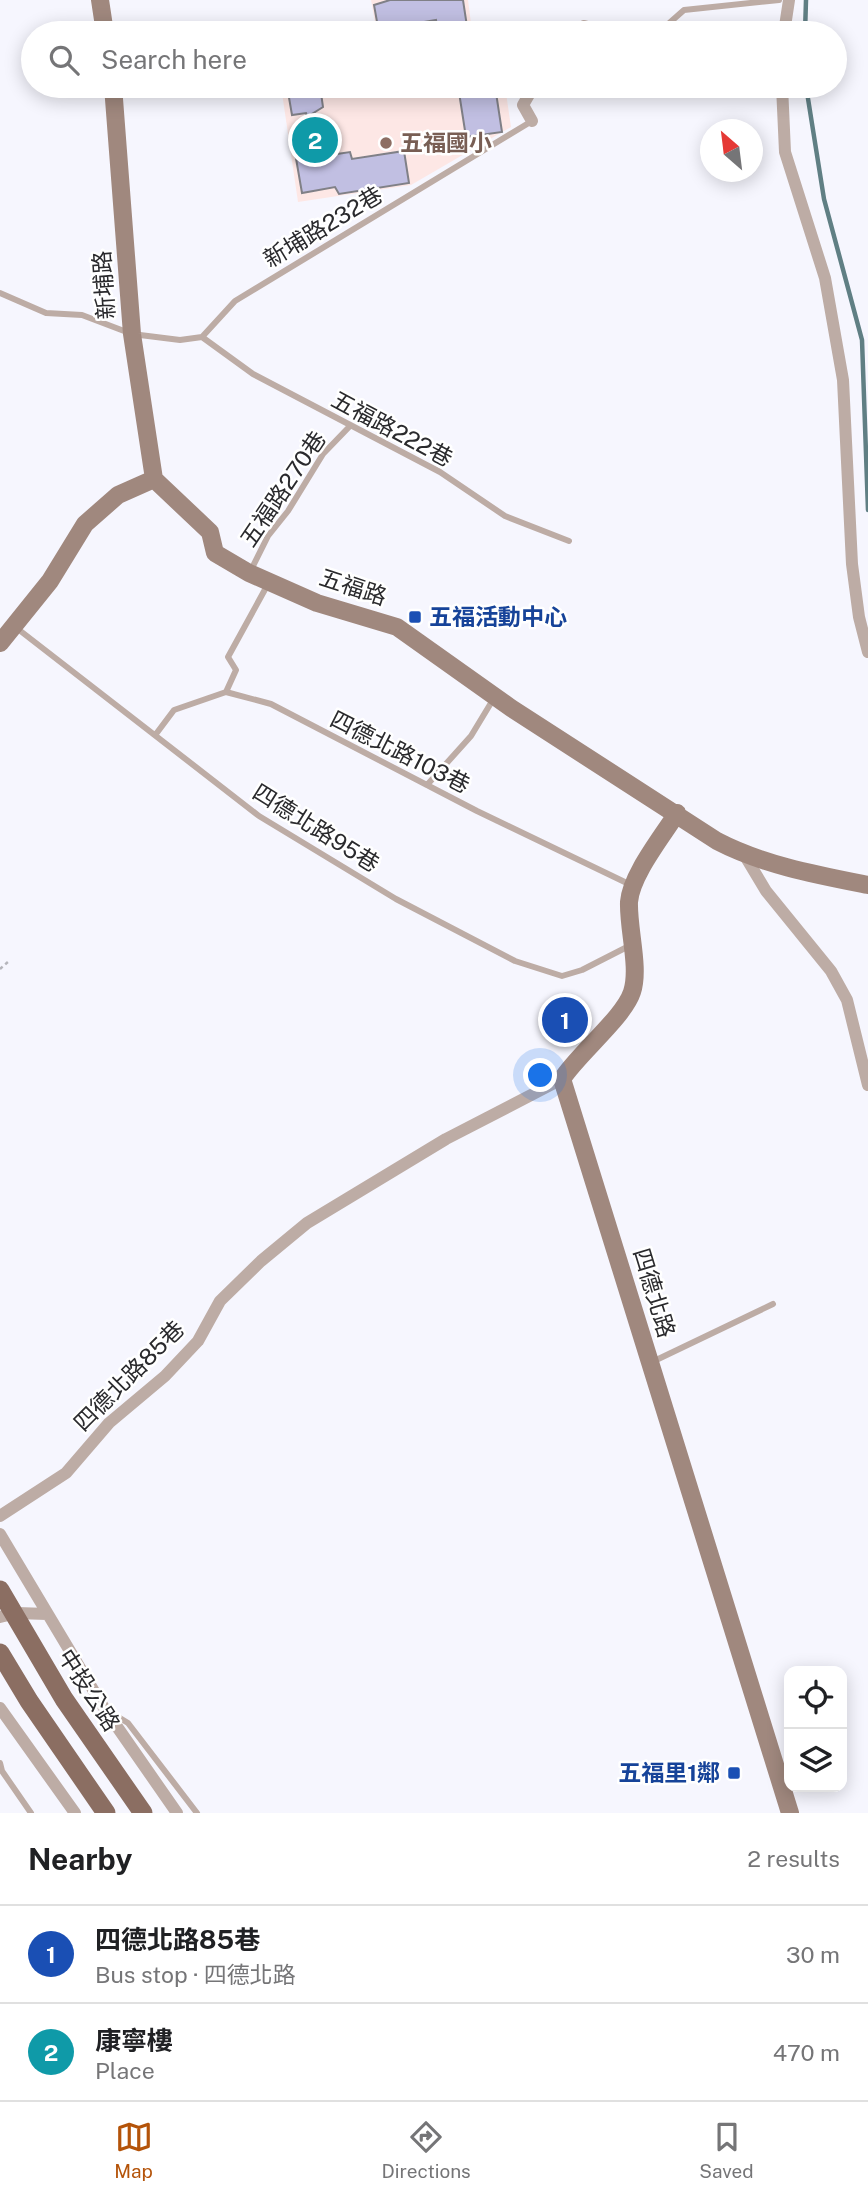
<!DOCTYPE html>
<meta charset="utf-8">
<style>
body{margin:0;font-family:"Public Sans","Noto Sans TC",sans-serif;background:#f2f2f2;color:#202124}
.controls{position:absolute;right:21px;bottom:21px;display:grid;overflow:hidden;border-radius:14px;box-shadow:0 4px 18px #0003}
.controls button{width:63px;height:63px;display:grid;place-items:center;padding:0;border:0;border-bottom:2px solid #e0e0e0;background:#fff;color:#202124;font:35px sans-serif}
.compass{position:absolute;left:700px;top:119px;width:63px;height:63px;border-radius:50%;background:#fff;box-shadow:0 4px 18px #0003;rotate:332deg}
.you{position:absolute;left:541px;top:1076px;width:24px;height:24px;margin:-18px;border:5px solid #fff;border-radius:50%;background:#1a73e8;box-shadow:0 0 0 10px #1a73e833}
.badge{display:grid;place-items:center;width:46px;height:46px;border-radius:50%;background:#b45309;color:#fff;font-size:23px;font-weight:700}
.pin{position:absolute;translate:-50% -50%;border:4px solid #fff;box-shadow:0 2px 7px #0006}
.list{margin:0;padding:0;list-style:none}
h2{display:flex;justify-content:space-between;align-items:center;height:91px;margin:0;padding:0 28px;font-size:30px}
h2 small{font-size:23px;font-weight:400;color:#757577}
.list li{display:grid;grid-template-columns:46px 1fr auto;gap:21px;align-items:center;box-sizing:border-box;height:98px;padding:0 28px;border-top:2px solid #e0e0e0}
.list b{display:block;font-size:26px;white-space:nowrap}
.list p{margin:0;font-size:23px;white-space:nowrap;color:#757577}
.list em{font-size:23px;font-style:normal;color:#757577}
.icon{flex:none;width:38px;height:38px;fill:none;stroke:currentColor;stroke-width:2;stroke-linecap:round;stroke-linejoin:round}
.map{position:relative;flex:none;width:868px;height:1813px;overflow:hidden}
.search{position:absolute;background:#fff;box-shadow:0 4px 18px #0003;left:21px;right:21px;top:21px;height:77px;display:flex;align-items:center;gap:18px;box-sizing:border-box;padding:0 24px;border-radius:38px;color:#757577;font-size:26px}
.sheet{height:287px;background:#fff}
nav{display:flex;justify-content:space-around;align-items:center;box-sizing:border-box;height:98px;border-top:2px solid #e0e0e0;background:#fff;font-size:19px;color:#757577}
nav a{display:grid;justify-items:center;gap:4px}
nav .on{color:#b45309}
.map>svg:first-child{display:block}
.education{fill:#fde7e5}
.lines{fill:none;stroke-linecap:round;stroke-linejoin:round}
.stream{stroke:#607f84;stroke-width:4.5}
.building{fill:#c1bfe2;stroke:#808087;stroke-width:2}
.path{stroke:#b5b5bb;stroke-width:2.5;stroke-dasharray:3.5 3.5;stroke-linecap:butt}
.lane{stroke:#bdaca5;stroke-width:6}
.street{stroke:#bdaca5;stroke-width:12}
.secondary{stroke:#a0887e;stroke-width:18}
.primary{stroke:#8b6e62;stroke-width:19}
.primary-bridge{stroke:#8b6e62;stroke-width:19}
.education-dot{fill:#8d6e63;stroke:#fff;stroke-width:2.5}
.transit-dot{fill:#1a4fb4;stroke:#fff;stroke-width:2.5}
.labels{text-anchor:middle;stroke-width:5;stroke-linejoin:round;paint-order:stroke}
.education-label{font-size:23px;font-weight:bold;fill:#785e54;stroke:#fff;text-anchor:start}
.street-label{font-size:23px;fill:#2a2a2d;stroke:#fff}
.transit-label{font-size:23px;font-weight:bold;fill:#164399;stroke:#fff;text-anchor:start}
</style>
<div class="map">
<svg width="868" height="1813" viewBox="0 0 868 1813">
<rect width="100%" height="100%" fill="#f6f6fe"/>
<path class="education" d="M 371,0 L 468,0 L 472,31 L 497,29 L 498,33 L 377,33 Z
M 281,86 L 505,86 L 511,127 L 411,185 L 298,202 Z"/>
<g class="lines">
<path class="stream" d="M 805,33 L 806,0
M 806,86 L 824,199 L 862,340 L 868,510"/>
</g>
<path class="building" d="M 390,0 L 463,0 L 468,33 L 438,33 L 436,20 L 412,24 L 413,33 L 379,33 L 374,5 Z
M 287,86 L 320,86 L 323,107 L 307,117 L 306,113 L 292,115 Z
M 458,86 L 495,86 L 502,132 L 466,137 Z
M 327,134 L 330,155 L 350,152 L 352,159 L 404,151 L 409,183 L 339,194 L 335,187 L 302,193 L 293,141 Z"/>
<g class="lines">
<path class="path" d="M 0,969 L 9,961"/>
<path class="lane" d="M 658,33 L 684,10 L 779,0
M 0,293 L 46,313 L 82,315 L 132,334 L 180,340 L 202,337 L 235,301 L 532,121
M 202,337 L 253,374 L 440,472 L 505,516 L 569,541
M 250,572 L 268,536 L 288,511 L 323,454 L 350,426
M 14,626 L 259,816 L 396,899 L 515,961 L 562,976 L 582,970 L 629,946
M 226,692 L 236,670 L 228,657 L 268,584
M 156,734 L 174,710 L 226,692 L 271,704 L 477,811 L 631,885
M 427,785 L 471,736 L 494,698
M 652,1362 L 773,1304
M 110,1712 L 128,1723 L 197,1813
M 0,1763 L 2,1771 L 31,1813"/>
<path class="street" d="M 573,33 L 584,26 L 609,33
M 784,33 L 789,0
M 782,86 L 785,152 L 825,278 L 843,380 L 852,564 L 859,617 L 868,652
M 532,121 L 523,105 L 534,86
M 745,856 L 766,891 L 831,971 L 847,1000 L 868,1085
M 0,1516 L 66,1473 L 109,1423 L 165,1376 L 198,1341 L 220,1301 L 261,1261 L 307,1223 L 446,1139 L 562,1079
M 0,1534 L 104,1708 L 177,1813
M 0,1617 L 17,1613 L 47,1614
M 0,1708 L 75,1813"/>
<path class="secondary" d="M 100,0 L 105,33
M 113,86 L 132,334 L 154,479
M 154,479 L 210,532 L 215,553 L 249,573 L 317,603 L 397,627 L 511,708 L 717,841 C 763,865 817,875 868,885
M 0,643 L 50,581 L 85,524 L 118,495 L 154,479
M 677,813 C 662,837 631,875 629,902 C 628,929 640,968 632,992 C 624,1017 578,1054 562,1079 L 790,1813"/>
<path class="primary" d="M 0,1653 L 29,1701 L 106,1813"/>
<path class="primary-bridge" d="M 0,1590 L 64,1699 L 143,1813"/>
</g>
<circle class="education-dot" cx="386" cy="143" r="7"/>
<g class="transit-dot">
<rect x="408" y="610" width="14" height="14" rx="3.5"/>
<rect x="727" y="1766" width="14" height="14" rx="3.5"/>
</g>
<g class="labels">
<g class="education-label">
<text x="400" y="151">五福國小</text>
</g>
<g class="street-label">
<text transform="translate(323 227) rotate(-31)" y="8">新埔路232巷</text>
<text transform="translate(104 285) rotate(-94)" y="8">新埔路</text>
<text transform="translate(392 429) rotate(28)" y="8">五福路222巷</text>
<text transform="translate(283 489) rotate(-56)" y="8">五福路270巷</text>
<text transform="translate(353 587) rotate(18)" y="8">五福路</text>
<text transform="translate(400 752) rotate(27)" y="8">四德北路103巷</text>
<text transform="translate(316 828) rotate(32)" y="8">四德北路95巷</text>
<text transform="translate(654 1293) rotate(73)" y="8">四德北路</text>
<text transform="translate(129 1376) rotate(-45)" y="8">四德北路85巷</text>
<text transform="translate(89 1690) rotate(57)" y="8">中投公路</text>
</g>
<g class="transit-label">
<text x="429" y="625">五福活動中心</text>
<text x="720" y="1781" text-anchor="end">五福里1鄰</text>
</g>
</g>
</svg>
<div class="controls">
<button><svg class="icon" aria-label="locate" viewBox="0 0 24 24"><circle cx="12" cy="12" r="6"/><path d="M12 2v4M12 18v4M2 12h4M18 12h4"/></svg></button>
<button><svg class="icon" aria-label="layers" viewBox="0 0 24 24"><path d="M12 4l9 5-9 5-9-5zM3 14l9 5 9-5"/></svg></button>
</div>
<svg class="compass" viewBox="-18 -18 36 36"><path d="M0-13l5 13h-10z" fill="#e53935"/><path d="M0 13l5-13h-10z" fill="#757577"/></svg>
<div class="you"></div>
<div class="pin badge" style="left:565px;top:1020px;background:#1a4fb4">1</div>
<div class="pin badge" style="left:315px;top:140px;background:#0f9aa8">2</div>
<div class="search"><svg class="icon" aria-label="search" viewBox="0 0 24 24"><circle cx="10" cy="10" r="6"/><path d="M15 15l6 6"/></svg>Search here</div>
</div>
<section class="sheet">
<h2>Nearby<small>2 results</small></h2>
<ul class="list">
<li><span class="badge" style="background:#1a4fb4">1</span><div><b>四德北路85巷</b><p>Bus stop · 四德北路</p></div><em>30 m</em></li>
<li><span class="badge" style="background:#0f9aa8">2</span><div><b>康寧樓</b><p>Place</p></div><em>470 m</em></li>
</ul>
</section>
<nav>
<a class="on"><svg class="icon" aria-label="map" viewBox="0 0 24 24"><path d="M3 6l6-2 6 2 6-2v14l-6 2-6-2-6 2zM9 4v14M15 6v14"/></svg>Map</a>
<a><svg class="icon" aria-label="directions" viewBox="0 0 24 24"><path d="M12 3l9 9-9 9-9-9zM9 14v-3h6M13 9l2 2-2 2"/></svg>Directions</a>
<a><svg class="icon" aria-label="saved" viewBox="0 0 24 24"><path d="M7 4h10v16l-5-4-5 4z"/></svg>Saved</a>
</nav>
